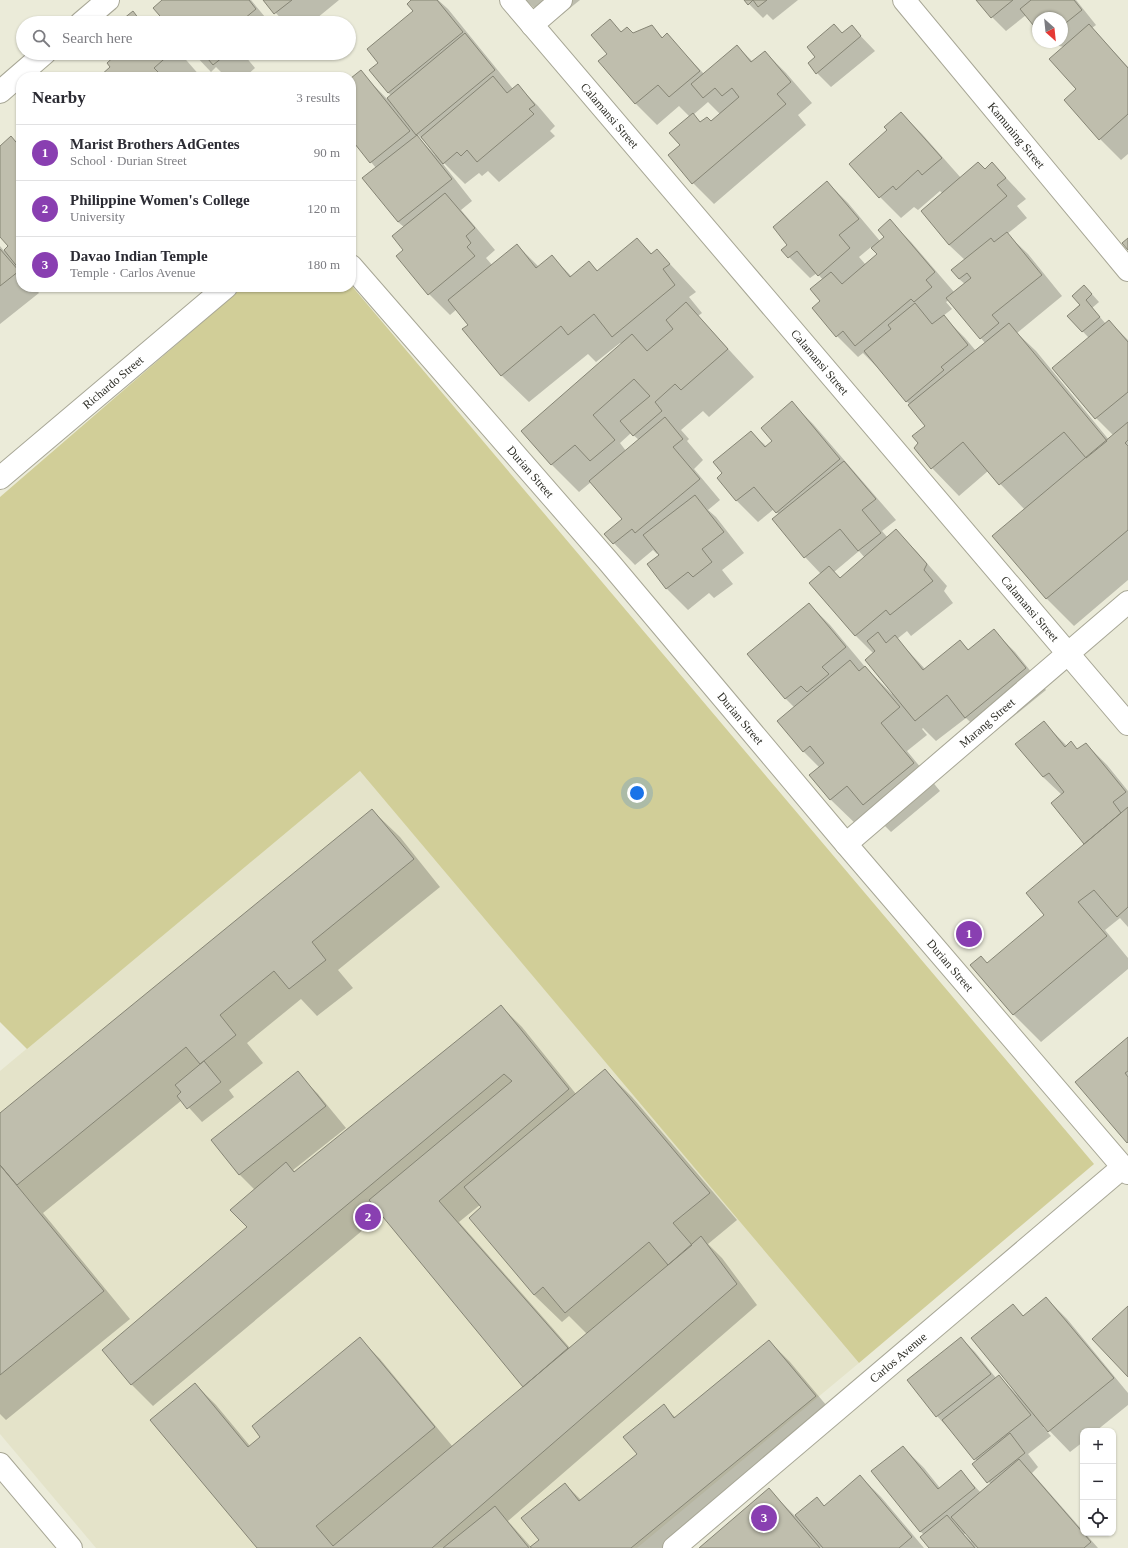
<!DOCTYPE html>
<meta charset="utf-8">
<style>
body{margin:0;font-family:Georgia,serif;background:#f2f2f3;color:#2b2b33}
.controls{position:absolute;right:12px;bottom:12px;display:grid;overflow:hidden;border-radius:8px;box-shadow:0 1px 3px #0004}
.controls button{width:36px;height:36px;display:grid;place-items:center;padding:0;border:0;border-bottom:1px solid #e1e1e2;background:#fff;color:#2b2b33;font:20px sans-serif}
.compass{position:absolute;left:1032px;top:12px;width:36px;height:36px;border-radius:50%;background:#fff;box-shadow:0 1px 3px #0004;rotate:153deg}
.you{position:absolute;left:637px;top:793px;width:14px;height:14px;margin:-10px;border:3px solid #fff;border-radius:50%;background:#1a73e8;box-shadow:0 0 0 6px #1a73e833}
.badge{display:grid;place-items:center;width:26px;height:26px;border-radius:50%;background:#893fb1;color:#fff;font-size:13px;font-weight:700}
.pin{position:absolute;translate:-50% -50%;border:2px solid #fff;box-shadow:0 1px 4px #0006}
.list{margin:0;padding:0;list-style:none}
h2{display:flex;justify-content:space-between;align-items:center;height:52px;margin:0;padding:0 16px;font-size:17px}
h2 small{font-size:13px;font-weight:400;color:#7c7c81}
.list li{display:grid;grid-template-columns:26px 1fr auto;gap:12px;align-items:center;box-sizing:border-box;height:56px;padding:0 16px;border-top:1px solid #e1e1e2}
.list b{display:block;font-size:15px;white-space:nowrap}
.list p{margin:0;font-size:13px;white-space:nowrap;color:#7c7c81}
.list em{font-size:13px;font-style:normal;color:#7c7c81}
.icon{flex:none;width:22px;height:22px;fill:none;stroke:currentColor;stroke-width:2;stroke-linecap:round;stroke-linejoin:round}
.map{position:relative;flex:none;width:1128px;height:1548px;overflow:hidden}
.search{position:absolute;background:#fff;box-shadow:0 1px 3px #0004;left:16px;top:16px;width:340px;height:44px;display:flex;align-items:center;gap:10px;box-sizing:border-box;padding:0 14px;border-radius:22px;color:#7c7c81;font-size:15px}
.panel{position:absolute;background:#fff;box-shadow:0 1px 3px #0004;left:16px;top:72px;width:340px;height:220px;border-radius:16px}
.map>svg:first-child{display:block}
.built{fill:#e4e3c9}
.green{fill:#d1ce98}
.shadow{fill:#0003;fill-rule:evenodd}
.building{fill:#bfbead;stroke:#868575}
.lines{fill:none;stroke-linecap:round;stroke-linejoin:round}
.minor-casing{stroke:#a7a695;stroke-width:24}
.minor{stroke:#fff;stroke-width:22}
.labels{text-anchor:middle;stroke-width:4;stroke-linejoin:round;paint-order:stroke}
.street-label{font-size:12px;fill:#2f2f28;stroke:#f9f8e6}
</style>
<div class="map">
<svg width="1128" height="1548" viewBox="0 0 1128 1548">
<rect width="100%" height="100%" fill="#ebebd9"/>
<path class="built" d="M 360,770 L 859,1363 L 637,1548 L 96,1548 L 0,1434 L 0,1071 Z"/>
<path class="green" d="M 351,285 L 1094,1164 L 859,1363 L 360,771 L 27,1049 L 0,1022 L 0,497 L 243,287 L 351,287 Z"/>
<path class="shadow" d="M 164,0 L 251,0 L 270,23 L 167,23 Z
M 264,0 L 339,0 L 311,23 L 285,23 Z
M 413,0 L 438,0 L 448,9 L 513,89 L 517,85 L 538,106 L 555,126 L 550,131 L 555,136 L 499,182 L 488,171 L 482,176 L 479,173 L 465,184 L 444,163 L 443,164 L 472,201 L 461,210 L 495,250 L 486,258 L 492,265 L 517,245 L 539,267 L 552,256 L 572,277 L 589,263 L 598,271 L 637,239 L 652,254 L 657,250 L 696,292 L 689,297 L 702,313 L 698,316 L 754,377 L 709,417 L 703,411 L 681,430 L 689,439 L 687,441 L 703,460 L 694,469 L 720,500 L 708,510 L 716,517 L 744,553 L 722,570 L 733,584 L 714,598 L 709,593 L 688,610 L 667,589 L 648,564 L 660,555 L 658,552 L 657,554 L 653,550 L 635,565 L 606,535 L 623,519 L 591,482 L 579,492 L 552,465 L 522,431 L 622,345 L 620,343 L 596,362 L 588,354 L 529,402 L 501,375 L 469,325 L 457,309 L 450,315 L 429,294 L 404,227 L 398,222 L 376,168 L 351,138 L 351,80 L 361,72 L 387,99 L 391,96 L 370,70 L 380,63 L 414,11 ZM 418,135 L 432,149 L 436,154 L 435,155 L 421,140 L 417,136 ZM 631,433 L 639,440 L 626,451 L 620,443 Z
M 526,0 L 580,0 L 550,24 Z
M 745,0 L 798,0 L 773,20 L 767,14 L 763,18 Z
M 978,0 L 1076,0 L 1096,25 L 1092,28 L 1128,67 L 1128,154 L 1121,160 L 1100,139 L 1077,89 L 1064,47 L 1054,45 L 1051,42 L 1062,42 L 1062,18 L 1038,18 L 1038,29 L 1026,15 L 1006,31 L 992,17 Z
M 610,21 L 622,33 L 633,34 L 651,26 L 663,38 L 667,35 L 704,74 L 737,46 L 753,62 L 765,52 L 786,73 L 812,103 L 798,115 L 806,125 L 714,204 L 693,183 L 681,145 L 690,117 L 679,106 L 657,125 L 636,104 L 600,61 L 608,54 ZM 708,102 L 720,114 L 711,122 L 701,123 L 693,115 Z
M 852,27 L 875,51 L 831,87 L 817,73 L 843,34 Z
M 120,53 L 132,53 L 135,57 L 138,55 L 136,53 L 180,53 L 201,77 L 103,77 L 112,67 Z
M 193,53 L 249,53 L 245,56 L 255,68 L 245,77 L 226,77 L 216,67 L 211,72 Z
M 901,113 L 922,134 L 961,178 L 985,170 L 992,163 L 1026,199 L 1017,206 L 1027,218 L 1007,234 L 1028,254 L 1062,296 L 1017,333 L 1036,351 L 1109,440 L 1114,436 L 1096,418 L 1053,368 L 1089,338 L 1068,316 L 1091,293 L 1099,302 L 1092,308 L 1106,324 L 1109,321 L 1128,340 L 1128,580 L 1074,626 L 1046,598 L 1025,510 L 988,471 L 959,496 L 932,468 L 919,443 L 926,426 L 910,405 L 877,367 L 863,353 L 858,357 L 837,336 L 813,308 L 822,301 L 823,280 L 817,273 L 810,278 L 782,250 L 789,245 L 827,182 L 848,203 L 880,241 L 886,237 L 890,221 L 911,242 L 954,292 L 965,284 L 959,279 L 965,260 L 949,245 L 943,194 L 940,191 L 918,210 L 914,207 L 901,218 L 880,197 L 888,130 ZM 871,247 L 878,254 L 866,265 L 859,257 ZM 949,300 L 985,343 L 976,351 L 965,338 L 943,316 L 952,309 L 946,302 Z
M 11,138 L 21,148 L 21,287 L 34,287 L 39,293 L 0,324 L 0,246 L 4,251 L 9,246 L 0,235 L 0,147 Z
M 792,403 L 813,424 L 896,520 L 882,531 L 888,538 L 896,531 L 917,552 L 947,586 L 944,591 L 953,603 L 911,636 L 907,631 L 897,639 L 925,669 L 960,641 L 970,651 L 994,631 L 1015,652 L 1046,690 L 987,738 L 966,718 L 936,741 L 923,728 L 922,729 L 927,735 L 907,751 L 940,791 L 891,832 L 873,814 L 859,827 L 831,800 L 811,775 L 820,768 L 803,751 L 795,708 L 785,698 L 809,604 L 830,625 L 866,668 L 892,694 L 893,693 L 874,654 L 856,636 L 810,583 L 821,574 L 805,557 L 774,519 L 779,515 L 774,509 L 758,522 L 737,501 L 718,478 L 724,473 L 751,432 L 767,447 L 774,441 ZM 859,551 L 865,558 L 841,579 L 834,572 Z
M 1044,723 L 1067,746 L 1078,750 L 1086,744 L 1107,765 L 1128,791 L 1128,927 L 1120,918 L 1105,930 L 1128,958 L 1128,969 L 1041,1042 L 1013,1014 L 988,964 L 1045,915 L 1086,844 L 1053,803 L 1062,795 L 1043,777 L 1017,744 Z
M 372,810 L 400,837 L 440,887 L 338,970 L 353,988 L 317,1016 L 301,999 L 247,1043 L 263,1063 L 229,1090 L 234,1097 L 202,1122 L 182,1100 L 43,1213 L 130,1319 L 6,1420 L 0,1414 L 0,1114 Z
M 501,1006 L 522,1027 L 576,1094 L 605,1070 L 632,1097 L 737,1220 L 708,1244 L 722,1258 L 757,1305 L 508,1521 L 531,1547 L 540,1540 L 565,1484 L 581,1500 L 638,1454 L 663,1406 L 676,1418 L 769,1341 L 790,1362 L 837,1418 L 677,1548 L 258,1548 L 195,1384 L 216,1405 L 250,1446 L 262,1437 L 359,1338 L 380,1359 L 453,1447 L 524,1387 L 382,1214 L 153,1406 L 132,1385 L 104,1350 L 249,1227 L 255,1190 L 240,1175 L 213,1141 L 297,1073 L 318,1094 L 346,1128 L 293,1170 L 295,1172 ZM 480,1205 L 534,1295 L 562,1322 L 569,1316 L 587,1334 L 570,1348 L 459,1222 Z
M 1128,1038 L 1128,1143 L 1076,1082 Z
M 1046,1298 L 1067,1319 L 1128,1393 L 1128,1405 L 1096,1431 L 1083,1431 L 1083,1442 L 1070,1452 L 1045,1426 L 1043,1427 L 1051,1436 L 1028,1454 L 1038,1467 L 1032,1473 L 1098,1548 L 931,1548 L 924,1535 L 920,1531 L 903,1447 L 924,1468 L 940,1488 L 961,1472 L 981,1493 L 991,1485 L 977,1461 L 951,1431 L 937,1416 L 908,1380 L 961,1338 L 975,1352 L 996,1378 L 999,1376 L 1017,1395 L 1018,1394 L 1013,1305 L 1024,1317 ZM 966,1533 L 972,1539 L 971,1541 L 964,1534 Z
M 860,1476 L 881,1497 L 924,1548 L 700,1548 L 769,1490 L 795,1516 L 817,1498 L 825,1507 Z"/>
<path class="building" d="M 162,0 L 249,0 L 256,9 L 239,23 L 166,23 L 153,8 Z
M 263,0 L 292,0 L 274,14 Z
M 411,0 L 437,0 L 463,32 L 388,93 L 369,70 L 378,63 L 367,49 L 413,11 L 407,4 Z
M 744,0 L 767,0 L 758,7 L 753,0 L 748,5 Z
M 976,0 L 1013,0 L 991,18 Z
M 1031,0 L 1074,0 L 1082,10 L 1062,26 L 1062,18 L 1038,18 L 1038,31 L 1020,9 Z
M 133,11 L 142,23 L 118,23 Z
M 610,19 L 621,32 L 627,27 L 633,33 L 652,25 L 662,38 L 667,33 L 700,71 L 669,97 L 658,85 L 635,104 L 598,61 L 607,54 L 591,35 Z
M 834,24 L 842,33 L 852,25 L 861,36 L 816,74 L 808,63 L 815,57 L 807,47 Z
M 1089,24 L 1128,68 L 1128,114 L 1099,140 L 1064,100 L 1076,89 L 1049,59 Z
M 465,33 L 495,70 L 416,135 L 387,98 Z
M 737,45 L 751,62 L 765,51 L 791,82 L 777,94 L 786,104 L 692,184 L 668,155 L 680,145 L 669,133 L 693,113 L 700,122 L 707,117 L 711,121 L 739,97 L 732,88 L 722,96 L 715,88 L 703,98 L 691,84 Z
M 118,53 L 132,53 L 135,56 L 136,55 L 135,53 L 171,53 L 154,68 L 163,77 L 101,77 L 100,76 L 110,67 L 107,63 Z
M 203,53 L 228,53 L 213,65 Z
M 361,70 L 410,131 L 370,163 L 351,139 L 351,78 Z
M 493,76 L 507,93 L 518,84 L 535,105 L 529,109 L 534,114 L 477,162 L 467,150 L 461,156 L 457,152 L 443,164 L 421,137 Z
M 901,112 L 942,158 L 922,175 L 918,170 L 896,190 L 893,186 L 879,198 L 849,164 L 887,130 L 884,127 Z
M 417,135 L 452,179 L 398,222 L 362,178 Z
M 11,136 L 21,148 L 21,267 L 19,269 L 4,250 L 8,246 L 0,237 L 0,146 Z
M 978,162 L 985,169 L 992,162 L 1006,178 L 997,185 L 1007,196 L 949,245 L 921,211 Z
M 827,181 L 859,219 L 839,235 L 850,248 L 818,276 L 797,251 L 788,258 L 781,250 L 787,245 L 773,227 Z
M 445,193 L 475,228 L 466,236 L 471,243 L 467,247 L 475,256 L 428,295 L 396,256 L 403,250 L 392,236 Z
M 890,219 L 935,272 L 926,280 L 932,287 L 914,302 L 911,299 L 855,346 L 843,331 L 836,337 L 812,308 L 820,301 L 810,289 L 831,272 L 842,284 L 877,254 L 871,248 L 884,237 L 878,230 Z
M 1007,232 L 1042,275 L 992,315 L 999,323 L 980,339 L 946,298 L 971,278 L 967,273 L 959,279 L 951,270 L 991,238 L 994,242 Z
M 637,238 L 651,254 L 657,249 L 670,264 L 663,269 L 675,285 L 612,337 L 594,314 L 568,335 L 561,326 L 501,376 L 462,329 L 468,325 L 448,300 L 517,244 L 536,268 L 552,255 L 570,277 L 589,261 L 597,271 Z
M 1128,238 L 1128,250 L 1122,243 Z
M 0,249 L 19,271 L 0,286 Z
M 1084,285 L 1092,294 L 1086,300 L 1100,317 L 1082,332 L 1067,316 L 1080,305 L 1072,296 Z
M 686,302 L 728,349 L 681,390 L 675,384 L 655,402 L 662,411 L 633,436 L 620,421 L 650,396 L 634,379 L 593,415 L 615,440 L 590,461 L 575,445 L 551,465 L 521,431 L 632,334 L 647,351 L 673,329 L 666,320 Z
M 915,303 L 932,324 L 944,315 L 968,345 L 941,367 L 944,370 L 906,402 L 864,351 L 891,329 L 888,325 Z
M 1109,320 L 1128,342 L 1128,392 L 1095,419 L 1052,368 Z
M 1009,323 L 1107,441 L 1086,458 L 1064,432 L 999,485 L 963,442 L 931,469 L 914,448 L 918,443 L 912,436 L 925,426 L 908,405 Z
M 792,401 L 840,459 L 776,513 L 754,487 L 736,501 L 717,478 L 722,473 L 713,462 L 751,431 L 765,447 L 772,441 L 761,428 Z
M 665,417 L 683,439 L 673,447 L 700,479 L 635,533 L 632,529 L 613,544 L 604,534 L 622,519 L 589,481 Z
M 1128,422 L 1128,440 L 1125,443 L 1128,446 L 1128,530 L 1046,599 L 992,536 Z
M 844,461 L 876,499 L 862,510 L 881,533 L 858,551 L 840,529 L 804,558 L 772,519 Z
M 695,495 L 724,532 L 702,549 L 712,562 L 693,577 L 688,572 L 666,589 L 647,564 L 659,555 L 643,535 Z
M 896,529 L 927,564 L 924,570 L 933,581 L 890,615 L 886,610 L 855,636 L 809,583 L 829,566 L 840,578 Z
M 809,603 L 846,647 L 822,667 L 829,674 L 807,692 L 801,686 L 785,699 L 747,654 Z
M 994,629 L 1026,668 L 965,718 L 947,695 L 915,721 L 865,660 L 875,651 L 867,641 L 878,632 L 886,643 L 895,635 L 923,670 L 960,640 L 968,650 Z
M 850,660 L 859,671 L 865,666 L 900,707 L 881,723 L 914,763 L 863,805 L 847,786 L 830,800 L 809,775 L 824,763 L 810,746 L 803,752 L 777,721 Z
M 1044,721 L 1065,747 L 1071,741 L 1077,749 L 1086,743 L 1126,792 L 1113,802 L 1121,813 L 1084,844 L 1051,803 L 1064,792 L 1049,773 L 1043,777 L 1015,744 Z
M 1128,807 L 1128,907 L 1117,917 L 1094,890 L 1078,902 L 1107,936 L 1013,1015 L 970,965 L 981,956 L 987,963 L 1044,915 L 1026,893 Z
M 372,809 L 414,859 L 312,942 L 326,960 L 289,989 L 274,971 L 220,1015 L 236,1035 L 200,1064 L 186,1047 L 17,1185 L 0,1165 L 0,1113 Z
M 501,1005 L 569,1089 L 439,1201 L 568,1348 L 523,1387 L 369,1200 L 512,1081 L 504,1074 L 131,1385 L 102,1350 L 247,1227 L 230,1210 L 286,1162 L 294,1172 Z
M 1128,1037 L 1128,1071 L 1125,1073 L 1128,1077 L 1128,1142 L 1127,1143 L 1075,1082 Z
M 204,1061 L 221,1082 L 187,1109 L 177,1096 L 181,1092 L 175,1085 Z
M 605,1069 L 710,1193 L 673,1223 L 692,1245 L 668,1265 L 649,1242 L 565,1313 L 543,1287 L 534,1295 L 469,1218 L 481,1207 L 464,1187 Z
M 298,1071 L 326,1106 L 239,1175 L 211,1140 Z
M 0,1165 L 104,1291 L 0,1375 Z
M 701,1236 L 737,1284 L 432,1548 L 257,1548 L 150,1420 L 195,1383 L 248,1447 L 260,1437 L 252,1426 L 360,1337 L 435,1427 L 316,1526 L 333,1546 L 668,1265 Z
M 1046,1297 L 1114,1378 L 1048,1432 L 971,1338 L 1013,1304 L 1023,1316 Z
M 1128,1306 L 1128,1377 L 1092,1339 Z
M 961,1337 L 991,1374 L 936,1417 L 907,1380 Z
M 769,1340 L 816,1396 L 631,1548 L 532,1548 L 530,1547 L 539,1540 L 521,1518 L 565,1483 L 579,1501 L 637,1454 L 623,1437 L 664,1404 L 674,1418 Z
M 999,1375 L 1031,1415 L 974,1460 L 942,1420 Z
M 1010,1433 L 1025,1453 L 987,1483 L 972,1464 Z
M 903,1446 L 938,1489 L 961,1470 L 975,1488 L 920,1532 L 871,1471 Z
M 1019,1459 L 1091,1542 L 1084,1548 L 978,1548 L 951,1517 Z
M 860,1475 L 912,1537 L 899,1548 L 823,1548 L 795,1515 L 817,1497 L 824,1506 Z
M 769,1488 L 820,1548 L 699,1548 Z
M 495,1506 L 529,1548 L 443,1548 Z
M 947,1515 L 975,1548 L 929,1548 L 920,1537 Z"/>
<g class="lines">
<g class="minor-casing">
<g id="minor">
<path id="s1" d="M 511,0 L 1128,724"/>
<path id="s2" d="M 904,0 L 1128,270"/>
<path d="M 81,23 L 108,0"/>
<path d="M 532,25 L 561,0"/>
<path d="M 0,92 L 45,53"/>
<path id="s3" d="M 351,266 L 608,561 L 846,844 L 1128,1173"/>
<path id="s4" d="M 0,478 L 226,287"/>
<path id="s5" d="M 846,844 L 1128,602"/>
<path d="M 0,1464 L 71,1548"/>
<path id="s6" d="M 674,1548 L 1123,1167"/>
</g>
</g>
<use href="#minor" class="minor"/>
</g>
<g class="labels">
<g class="street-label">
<text dy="4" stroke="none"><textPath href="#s1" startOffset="152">Calamansi Street</textPath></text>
<text dy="4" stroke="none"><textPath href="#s2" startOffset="176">Kamuning Street</textPath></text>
<text dy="4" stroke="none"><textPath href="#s1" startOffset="476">Calamansi Street</textPath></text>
<text dy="4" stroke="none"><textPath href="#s4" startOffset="148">Richardo Street</textPath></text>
<text dy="4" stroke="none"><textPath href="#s3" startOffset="273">Durian Street</textPath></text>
<text dy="4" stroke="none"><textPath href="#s1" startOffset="800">Calamansi Street</textPath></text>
<text dy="4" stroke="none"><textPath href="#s3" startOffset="597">Durian Street</textPath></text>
<text dy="4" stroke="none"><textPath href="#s5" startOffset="186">Marang Street</textPath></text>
<text dy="4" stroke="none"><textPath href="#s3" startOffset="921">Durian Street</textPath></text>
<text dy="4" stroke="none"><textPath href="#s6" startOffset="294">Carlos Avenue</textPath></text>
</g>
</g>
</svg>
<div class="controls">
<button>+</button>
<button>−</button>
<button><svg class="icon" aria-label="locate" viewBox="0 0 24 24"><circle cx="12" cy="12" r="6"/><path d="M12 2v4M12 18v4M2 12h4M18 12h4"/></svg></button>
</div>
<svg class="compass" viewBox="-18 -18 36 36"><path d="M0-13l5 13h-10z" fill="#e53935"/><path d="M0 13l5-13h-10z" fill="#7c7c81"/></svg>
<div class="you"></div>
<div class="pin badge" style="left:969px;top:934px">1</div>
<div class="pin badge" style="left:368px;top:1217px">2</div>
<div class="pin badge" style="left:764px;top:1518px">3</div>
<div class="search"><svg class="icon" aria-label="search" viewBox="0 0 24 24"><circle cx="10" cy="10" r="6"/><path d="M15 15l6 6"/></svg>Search here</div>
<section class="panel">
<h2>Nearby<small>3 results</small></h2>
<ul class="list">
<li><span class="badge">1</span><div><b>Marist Brothers AdGentes</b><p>School · Durian Street</p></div><em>90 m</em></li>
<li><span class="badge">2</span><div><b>Philippine Women's College</b><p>University</p></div><em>120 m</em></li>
<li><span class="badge">3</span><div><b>Davao Indian Temple</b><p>Temple · Carlos Avenue</p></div><em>180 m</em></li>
</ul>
</section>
</div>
